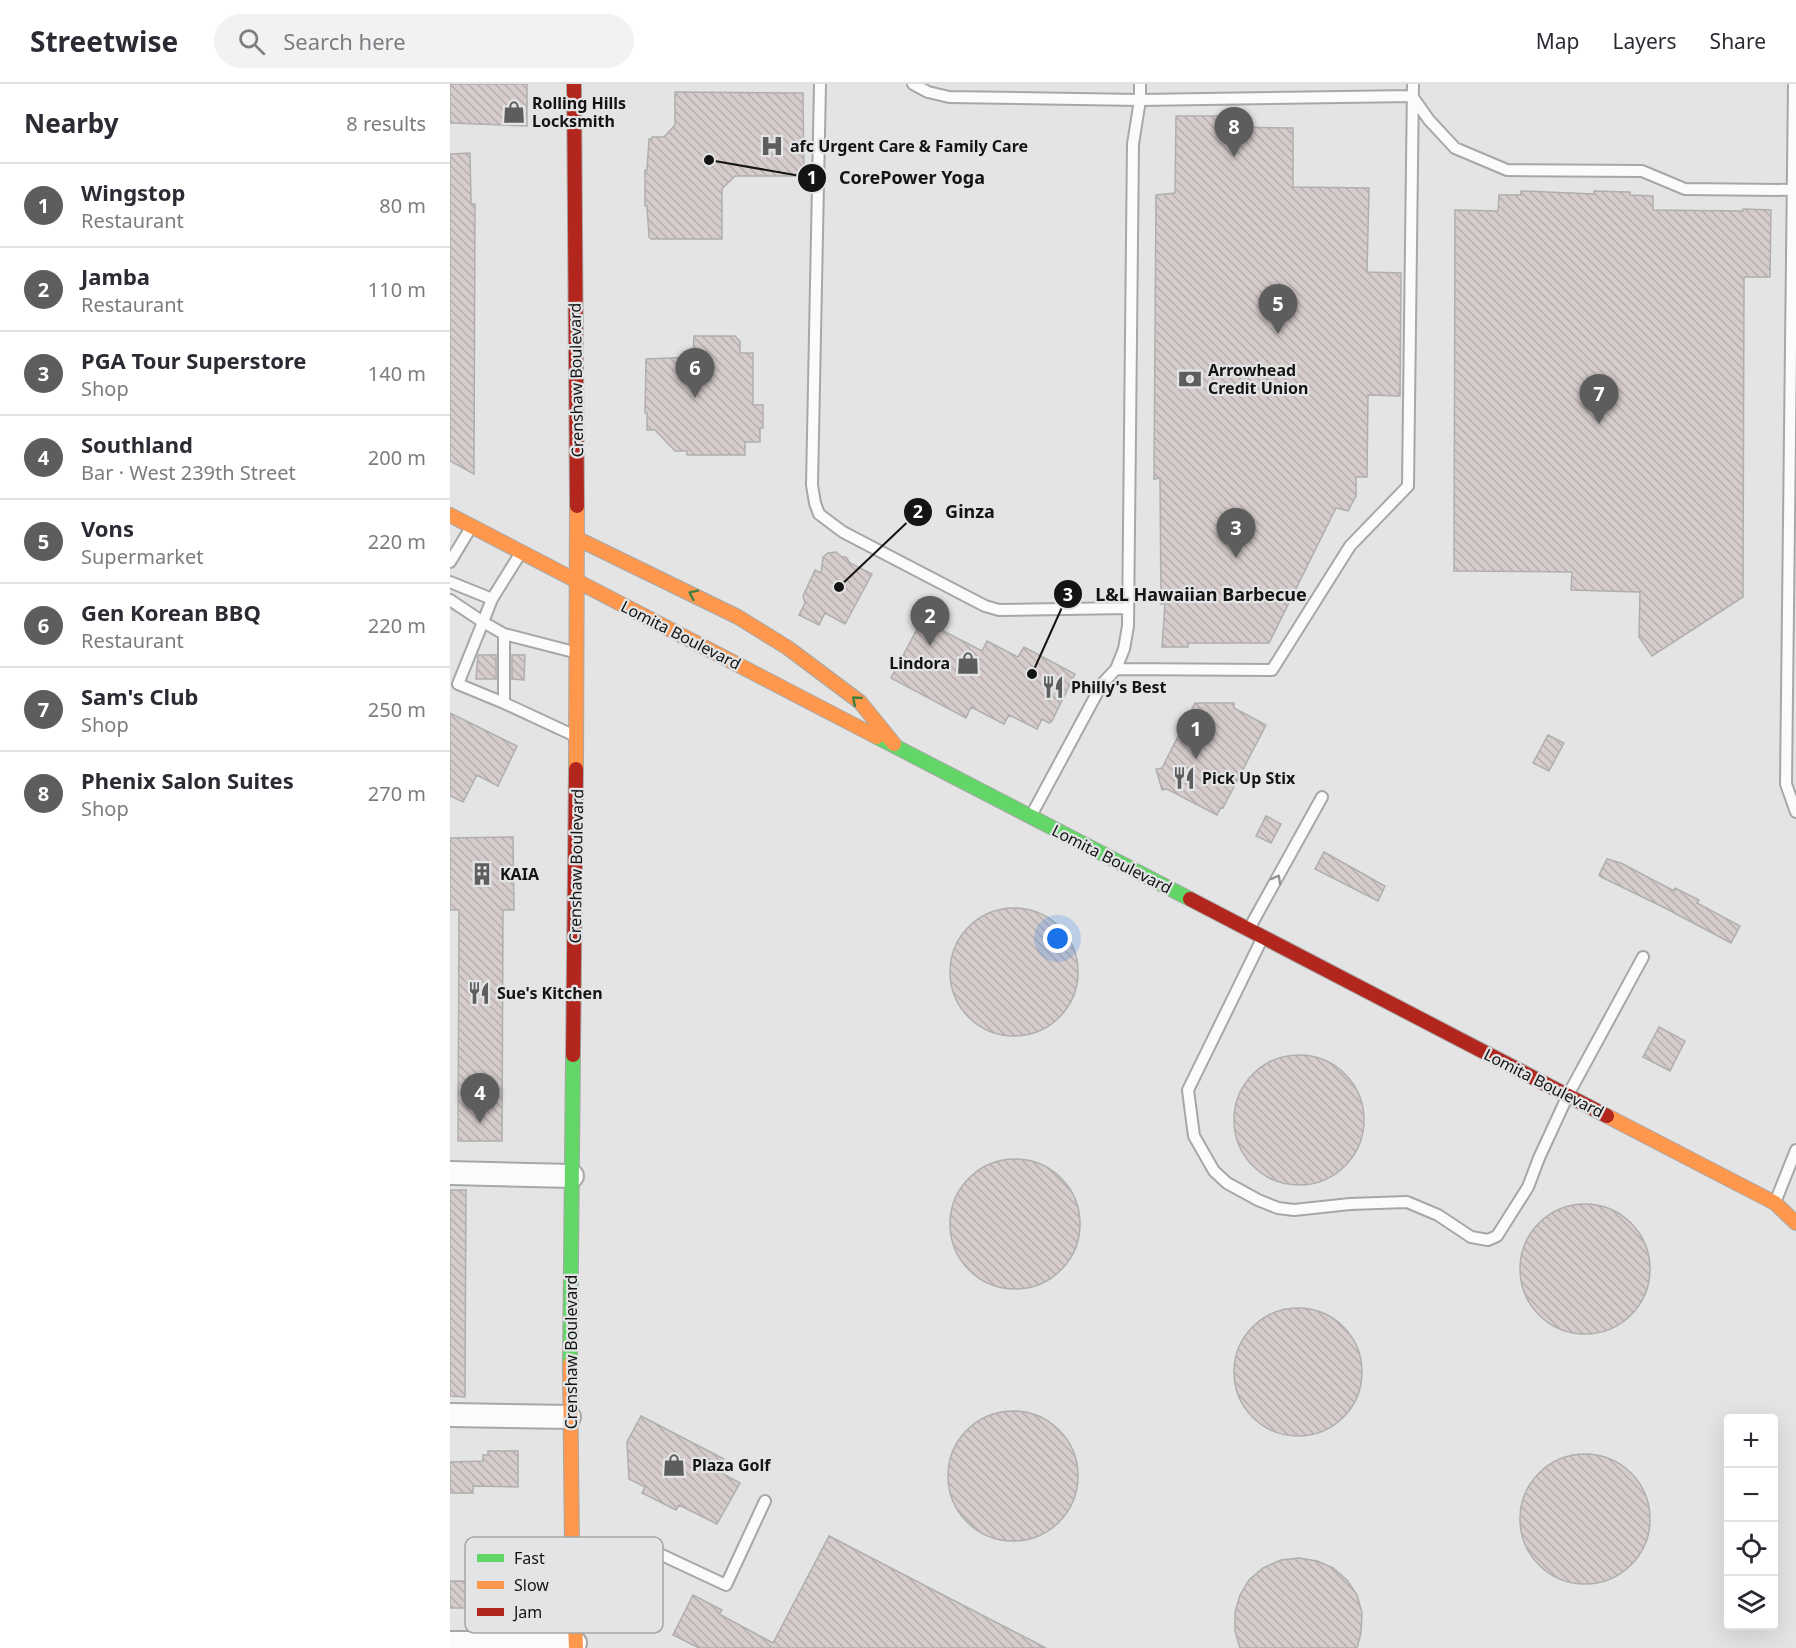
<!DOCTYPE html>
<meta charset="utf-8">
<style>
body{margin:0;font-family:"Noto Sans",sans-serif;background:#f2f2f3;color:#2b2b33}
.controls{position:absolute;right:18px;bottom:18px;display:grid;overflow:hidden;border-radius:6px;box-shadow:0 6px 24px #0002}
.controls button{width:54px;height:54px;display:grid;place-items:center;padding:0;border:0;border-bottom:2px solid #e1e1e2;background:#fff;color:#2b2b33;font:30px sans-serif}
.you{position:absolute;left:608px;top:855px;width:21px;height:21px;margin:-15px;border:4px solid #fff;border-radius:50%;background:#1a73e8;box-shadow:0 0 0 9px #1a73e833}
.badge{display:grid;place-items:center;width:39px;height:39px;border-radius:50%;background:#5d5d5d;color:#fff;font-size:20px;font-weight:700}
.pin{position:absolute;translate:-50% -50px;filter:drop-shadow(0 2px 3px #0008)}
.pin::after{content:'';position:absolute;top:32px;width:21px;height:18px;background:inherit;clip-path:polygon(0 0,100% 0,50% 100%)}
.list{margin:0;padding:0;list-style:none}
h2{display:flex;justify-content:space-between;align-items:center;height:78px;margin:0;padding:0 24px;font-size:26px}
h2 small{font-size:20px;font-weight:400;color:#7c7c81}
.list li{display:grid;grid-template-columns:39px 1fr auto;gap:18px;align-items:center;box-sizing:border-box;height:84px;padding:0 24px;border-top:2px solid #e1e1e2}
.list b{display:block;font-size:22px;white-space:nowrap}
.list p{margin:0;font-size:20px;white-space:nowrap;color:#7c7c81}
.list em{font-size:20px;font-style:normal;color:#7c7c81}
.icon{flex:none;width:33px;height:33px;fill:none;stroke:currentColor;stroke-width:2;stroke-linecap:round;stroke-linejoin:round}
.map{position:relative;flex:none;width:1346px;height:1564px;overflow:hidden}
header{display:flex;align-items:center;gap:36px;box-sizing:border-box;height:84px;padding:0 30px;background:#fff;border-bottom:2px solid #e1e1e2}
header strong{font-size:28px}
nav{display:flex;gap:33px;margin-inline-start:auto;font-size:21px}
.search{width:420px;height:54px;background:#f2f2f3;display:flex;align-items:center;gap:15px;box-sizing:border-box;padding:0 21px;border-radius:33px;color:#7c7c81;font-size:22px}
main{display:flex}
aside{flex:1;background:#fff}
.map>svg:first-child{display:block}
.building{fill:url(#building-back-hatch);stroke:#afafaf;stroke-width:1.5}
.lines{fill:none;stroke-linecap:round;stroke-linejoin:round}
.lane-casing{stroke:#a6a7a7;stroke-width:14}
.street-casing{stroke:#a6a7a7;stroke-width:26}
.fast-casing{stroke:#a6a7a7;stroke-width:16}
.slow-casing{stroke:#a6a7a7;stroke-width:16}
.jam-casing{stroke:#a6a7a7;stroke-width:16}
.lane{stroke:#fbfbfb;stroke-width:10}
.street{stroke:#fbfbfb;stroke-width:22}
.fast{stroke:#63d668;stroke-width:14}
.slow{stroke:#ff974d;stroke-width:14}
.jam{stroke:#b3261e;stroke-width:14}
.oneway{stroke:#3f7f42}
.oneway2{stroke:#939393}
.labels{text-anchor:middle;stroke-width:4.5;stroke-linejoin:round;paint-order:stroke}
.poi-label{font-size:16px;font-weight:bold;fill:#141414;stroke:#e3e4e5;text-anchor:start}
.street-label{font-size:16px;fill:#141414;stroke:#e3e4e5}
.key{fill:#e3e4e5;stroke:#a5a6a6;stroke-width:1.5}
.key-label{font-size:16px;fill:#141414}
.leader{fill:none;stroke:#141414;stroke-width:2}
.callout-dot{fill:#141414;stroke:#e3e4e5;stroke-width:2}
.mark-label{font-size:18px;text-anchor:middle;font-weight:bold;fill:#fff}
.callout-label{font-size:18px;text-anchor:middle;font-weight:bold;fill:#141414;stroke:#e3e4e5;stroke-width:4.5;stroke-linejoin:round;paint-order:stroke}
</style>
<header>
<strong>Streetwise</strong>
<div class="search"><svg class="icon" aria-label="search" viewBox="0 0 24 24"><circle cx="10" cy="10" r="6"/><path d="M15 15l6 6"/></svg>Search here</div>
<nav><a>Map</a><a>Layers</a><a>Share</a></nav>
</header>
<main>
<aside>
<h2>Nearby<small>8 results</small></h2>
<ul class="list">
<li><span class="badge">1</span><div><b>Wingstop</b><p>Restaurant</p></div><em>80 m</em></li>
<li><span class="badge">2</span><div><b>Jamba</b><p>Restaurant</p></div><em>110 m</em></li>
<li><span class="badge">3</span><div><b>PGA Tour Superstore</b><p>Shop</p></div><em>140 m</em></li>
<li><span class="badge">4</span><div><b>Southland</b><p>Bar · West 239th Street</p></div><em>200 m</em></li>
<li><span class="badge">5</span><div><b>Vons</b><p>Supermarket</p></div><em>220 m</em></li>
<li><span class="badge">6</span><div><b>Gen Korean BBQ</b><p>Restaurant</p></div><em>220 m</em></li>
<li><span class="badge">7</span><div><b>Sam's Club</b><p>Shop</p></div><em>250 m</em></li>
<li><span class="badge">8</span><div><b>Phenix Salon Suites</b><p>Shop</p></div><em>270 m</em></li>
</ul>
</aside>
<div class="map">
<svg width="1346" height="1564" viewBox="0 0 1346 1564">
<defs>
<pattern id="building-back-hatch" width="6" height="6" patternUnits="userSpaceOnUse" patternTransform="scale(1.5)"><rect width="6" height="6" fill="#d5cccb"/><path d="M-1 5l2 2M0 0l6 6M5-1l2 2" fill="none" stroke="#b6aead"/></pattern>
</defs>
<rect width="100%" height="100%" fill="#e4e4e4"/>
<path class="building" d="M 0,0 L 77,0 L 77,42 L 0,39 Z
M 225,8 L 353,9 L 354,92 L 285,92 L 272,105 L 272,155 L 201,155 L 199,153 L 197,122 L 195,122 L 195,86 L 197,86 L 199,55 L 202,55 L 202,53 L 214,53 L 225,41 Z
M 726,32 L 780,32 L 779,43 L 843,44 L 843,103 L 919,104 L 917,188 L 951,189 L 950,312 L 918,311 L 917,393 L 906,393 L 906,412 L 898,427 L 886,424 L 819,559 L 738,559 L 738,563 L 712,563 L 715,520 L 711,520 L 710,394 L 704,395 L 706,111 L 725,109 Z
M 20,69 L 21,117 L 21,120 L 25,120 L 24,390 L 0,377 L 0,70 Z
M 1071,107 L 1144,110 L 1144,107 L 1180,108 L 1180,111 L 1203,112 L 1203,126 L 1293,127 L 1293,125 L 1321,126 L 1320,193 L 1294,193 L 1293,513 L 1202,572 L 1189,553 L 1190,508 L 1121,506 L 1122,488 L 1004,487 L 1005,126 L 1048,127 L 1049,111 L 1071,111 Z
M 244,252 L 285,252 L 290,257 L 290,269 L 303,269 L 303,321 L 313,321 L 313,344 L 310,344 L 310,358 L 295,358 L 295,371 L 237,371 L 237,367 L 225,367 L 205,346 L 197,346 L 197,329 L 195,329 L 196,275 L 243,273 Z
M 386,468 L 392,473 L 396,473 L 400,479 L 422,490 L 395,540 L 375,529 L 369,541 L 349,531 L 355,519 L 353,512 L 365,486 L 371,489 L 373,473 L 378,469 Z
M 472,536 L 532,567 L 537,557 L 568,573 L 574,563 L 625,590 L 602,637 L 599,639 L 592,635 L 587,645 L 559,631 L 554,640 L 521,623 L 516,634 L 441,594 Z
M 28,571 L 46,571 L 46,595 L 26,595 Z
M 62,571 L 75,571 L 74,596 L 62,595 Z
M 745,619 L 784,619 L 784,624 L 816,641 L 773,724 L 771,723 L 767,731 L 717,705 L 712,706 L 706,685 L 712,684 Z
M 0,629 L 67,662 L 48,702 L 27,691 L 13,718 L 0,712 Z
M 1098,651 L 1114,659 L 1099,687 L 1083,679 Z
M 816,732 L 831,740 L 821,759 L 806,752 Z
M 63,753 L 64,826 L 53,826 L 52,1057 L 8,1057 L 9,826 L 0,826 L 0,754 Z
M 874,768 L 935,802 L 928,817 L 865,785 Z
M 1157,775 L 1171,779 L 1224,807 L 1225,804 L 1249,816 L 1247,819 L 1290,842 L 1281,859 L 1215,824 L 1151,793 L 1149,791 Z
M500 888a64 64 0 1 1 128 0a64 64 0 1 1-128 0Z
M 1209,943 L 1235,957 L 1220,987 L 1193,973 Z
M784 1036a65 65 0 1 1 130 0a65 65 0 1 1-130 0Z
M500 1140a65 65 0 1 1 130 0a65 65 0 1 1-130 0Z
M 0,1106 L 16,1106 L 15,1313 L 0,1312 Z
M1070 1185a65 65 0 1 1 130 0a65 65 0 1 1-130 0Z
M784 1288a64 64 0 1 1 128 0a64 64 0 1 1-128 0Z
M498 1392a65 65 0 1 1 130 0a65 65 0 1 1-130 0Z
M 191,1332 L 274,1375 L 268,1387 L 290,1399 L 267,1440 L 229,1421 L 226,1426 L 192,1409 L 195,1403 L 179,1395 L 177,1358 Z
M 38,1367 L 68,1367 L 68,1403 L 23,1402 L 23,1409 L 0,1409 L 0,1378 L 33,1377 L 33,1371 L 38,1371 Z
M1070 1435a65 65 0 1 1 130 0a65 65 0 1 1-130 0Z
M 379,1452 L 596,1564 L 249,1564 L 223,1551 L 243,1511 L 272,1526 L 269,1530 L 323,1559 Z
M 849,1474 L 867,1477 L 883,1484 L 897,1496 L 907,1511 L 912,1529 L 911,1549 L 907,1564 L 790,1564 L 785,1547 L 785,1528 L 790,1511 L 799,1496 L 813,1484 L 831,1476 Z
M 0,1497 L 70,1498 L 70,1522 L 64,1522 L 64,1524 L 0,1524 Z"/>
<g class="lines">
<g class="lane-casing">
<path id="lane" d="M 370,0 L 362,401 L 365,419 L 369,430 L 393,448 L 535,522 L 549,526 L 678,524
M 463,0 L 478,8 L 499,13 L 690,16 L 962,12 L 979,36 L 1005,64 L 1057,86 L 1192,87 L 1235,105 L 1342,106
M 1344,0 L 1336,700 L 1346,728
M 70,470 L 42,515 L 33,538 L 54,550 L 124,568
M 0,478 L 20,445
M 0,498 L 42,515
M 0,516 L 33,538 L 8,600 L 54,619 L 123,651
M 666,585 L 822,586 L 900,462 L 958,402 L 963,0
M 54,619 L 54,550
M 582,730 L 652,600 L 666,585 L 674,565 L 678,542 L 683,60 L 690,16 L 690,0
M 800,843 L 872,713
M 811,857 L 738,1006 L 744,1052 L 764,1087 L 777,1099 L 808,1116 L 828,1124 L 844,1126 L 900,1120 L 957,1118 L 988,1131 L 1021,1153 L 1038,1156 L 1047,1152 L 1078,1103 L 1089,1074 L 1118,1011 L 1193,873
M 1326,1116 L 1346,1066
M 125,1469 L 199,1465 L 276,1501 L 315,1417"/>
</g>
<g class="street-casing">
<path id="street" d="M 0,1089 L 122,1092
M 0,1331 L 119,1333
M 0,1559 L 125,1559"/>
</g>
<g class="fast-casing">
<path id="fast" d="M 427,653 L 740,815
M 120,1280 L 123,971"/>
</g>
<g class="slow-casing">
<path id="slow" d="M 0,431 L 427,653
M 128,455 L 288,533 L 338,564 L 410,618 L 444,660
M 126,685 L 127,422
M 1157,1032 L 1325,1119 L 1346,1139
M 120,1280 L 122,1462 L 126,1564"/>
</g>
<g class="jam-casing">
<path id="jam" d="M 124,0 L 127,422
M 740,815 L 1157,1032
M 123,971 L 126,685"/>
</g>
<use href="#lane" class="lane"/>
<use href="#street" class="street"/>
<use href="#fast" class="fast"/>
<use href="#slow" class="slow"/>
<use href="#jam" class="jam"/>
</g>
<defs><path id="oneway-chevron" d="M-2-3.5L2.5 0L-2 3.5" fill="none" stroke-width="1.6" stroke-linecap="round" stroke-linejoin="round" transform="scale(1.5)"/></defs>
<g class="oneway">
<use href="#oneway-chevron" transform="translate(243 510) rotate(-154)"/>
<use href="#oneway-chevron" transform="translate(406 616) rotate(-139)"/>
</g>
<use class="oneway2" href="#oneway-chevron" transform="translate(827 795) rotate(-61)"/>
<defs>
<g id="shop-bare" transform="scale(1.8)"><path d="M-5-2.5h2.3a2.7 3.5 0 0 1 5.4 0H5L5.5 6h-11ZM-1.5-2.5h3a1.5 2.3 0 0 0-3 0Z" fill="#5d5d5d" stroke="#e3e4e5" stroke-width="2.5" paint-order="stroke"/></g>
<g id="hospital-bare" transform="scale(1.8)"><path d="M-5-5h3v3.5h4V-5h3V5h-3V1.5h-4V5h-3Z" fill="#5d5d5d" stroke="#e3e4e5" stroke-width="2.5" paint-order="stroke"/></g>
<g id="bank-bare" transform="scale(1.8)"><path d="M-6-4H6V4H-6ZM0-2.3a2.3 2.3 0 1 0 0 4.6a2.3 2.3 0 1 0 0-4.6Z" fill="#5d5d5d" stroke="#e3e4e5" stroke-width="2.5" paint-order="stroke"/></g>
<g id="restaurant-bare" transform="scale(1.8)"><path d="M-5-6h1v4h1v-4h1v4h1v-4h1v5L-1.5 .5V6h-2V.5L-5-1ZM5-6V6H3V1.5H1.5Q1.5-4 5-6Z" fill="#5d5d5d" stroke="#e3e4e5" stroke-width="2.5" paint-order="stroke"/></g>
<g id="building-bare" transform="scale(1.8)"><path d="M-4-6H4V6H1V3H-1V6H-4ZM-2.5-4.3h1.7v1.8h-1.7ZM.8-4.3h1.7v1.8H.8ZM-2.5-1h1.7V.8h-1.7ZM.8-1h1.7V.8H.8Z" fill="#5d5d5d" stroke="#e3e4e5" stroke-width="2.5" paint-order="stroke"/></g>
</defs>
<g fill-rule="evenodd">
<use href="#shop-bare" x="64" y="28"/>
<use href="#hospital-bare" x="322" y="62"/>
<use href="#bank-bare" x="740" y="295"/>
<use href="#shop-bare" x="518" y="579"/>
<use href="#restaurant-bare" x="603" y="603"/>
<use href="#restaurant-bare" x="734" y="694"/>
<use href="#building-bare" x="32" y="790"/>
<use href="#restaurant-bare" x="29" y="909"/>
<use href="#shop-bare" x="224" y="1381"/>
</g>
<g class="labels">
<g class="poi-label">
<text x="82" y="25">Rolling Hills<tspan x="82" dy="18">Locksmith</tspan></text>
<text x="340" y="68">afc Urgent Care &amp; Family Care</text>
<text x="758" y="292">Arrowhead<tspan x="758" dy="18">Credit Union</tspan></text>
<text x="500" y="585" text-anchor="end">Lindora</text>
<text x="621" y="609">Philly's Best</text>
<text x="752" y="700">Pick Up Stix</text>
<text x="50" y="796">KAIA</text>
<text x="47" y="915">Sue's Kitchen</text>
<text x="242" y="1387">Plaza Golf</text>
</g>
<g class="street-label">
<text transform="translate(126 296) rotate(-91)" y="6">Crenshaw Boulevard</text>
<text transform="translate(231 551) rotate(27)" y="6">Lomita Boulevard</text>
<text transform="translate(662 775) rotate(27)" y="6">Lomita Boulevard</text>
<text transform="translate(126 782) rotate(-89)" y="6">Crenshaw Boulevard</text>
<text transform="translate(1094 999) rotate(27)" y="6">Lomita Boulevard</text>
<text transform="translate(121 1268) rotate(-90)" y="6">Crenshaw Boulevard</text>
</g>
</g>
<rect x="15" y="1453" width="198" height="96" rx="9" class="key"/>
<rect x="27" y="1470" width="27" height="8" fill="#63d668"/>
<rect x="27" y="1497" width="27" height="8" fill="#ff974d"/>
<rect x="27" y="1524" width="27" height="8" fill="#b3261e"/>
<g class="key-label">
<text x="64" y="1480">Fast</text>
<text x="64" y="1507">Slow</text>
<text x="64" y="1534">Jam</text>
</g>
<path class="leader" d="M259 76L362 94M389 503L468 428M582 590L618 510"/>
<g class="callout-dot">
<circle cx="259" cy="76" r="6"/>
<circle cx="389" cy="503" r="6"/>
<circle cx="582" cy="590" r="6"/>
<circle cx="362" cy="94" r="15"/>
<circle cx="468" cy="428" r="15"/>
<circle cx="618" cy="510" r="15"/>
</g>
<g class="mark-label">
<text x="362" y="100">1</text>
<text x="468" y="434">2</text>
<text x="618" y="517">3</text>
</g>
<g class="callout-label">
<text x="462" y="100">CorePower Yoga</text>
<text x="520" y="434">Ginza</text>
<text x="751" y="517">L&amp;L Hawaiian Barbecue</text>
</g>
</svg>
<div class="controls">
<button>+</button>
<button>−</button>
<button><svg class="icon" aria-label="locate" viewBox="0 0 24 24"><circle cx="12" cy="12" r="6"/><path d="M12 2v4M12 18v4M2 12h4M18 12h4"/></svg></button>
<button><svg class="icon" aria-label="layers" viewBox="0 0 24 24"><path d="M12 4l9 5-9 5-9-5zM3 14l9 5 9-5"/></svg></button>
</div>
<div class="you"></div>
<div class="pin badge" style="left:746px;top:675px">1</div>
<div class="pin badge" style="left:480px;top:562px">2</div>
<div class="pin badge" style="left:786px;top:474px">3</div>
<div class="pin badge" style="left:30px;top:1039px">4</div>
<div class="pin badge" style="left:828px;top:250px">5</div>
<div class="pin badge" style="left:245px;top:314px">6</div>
<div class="pin badge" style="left:1149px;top:340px">7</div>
<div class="pin badge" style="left:784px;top:73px">8</div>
</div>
</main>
